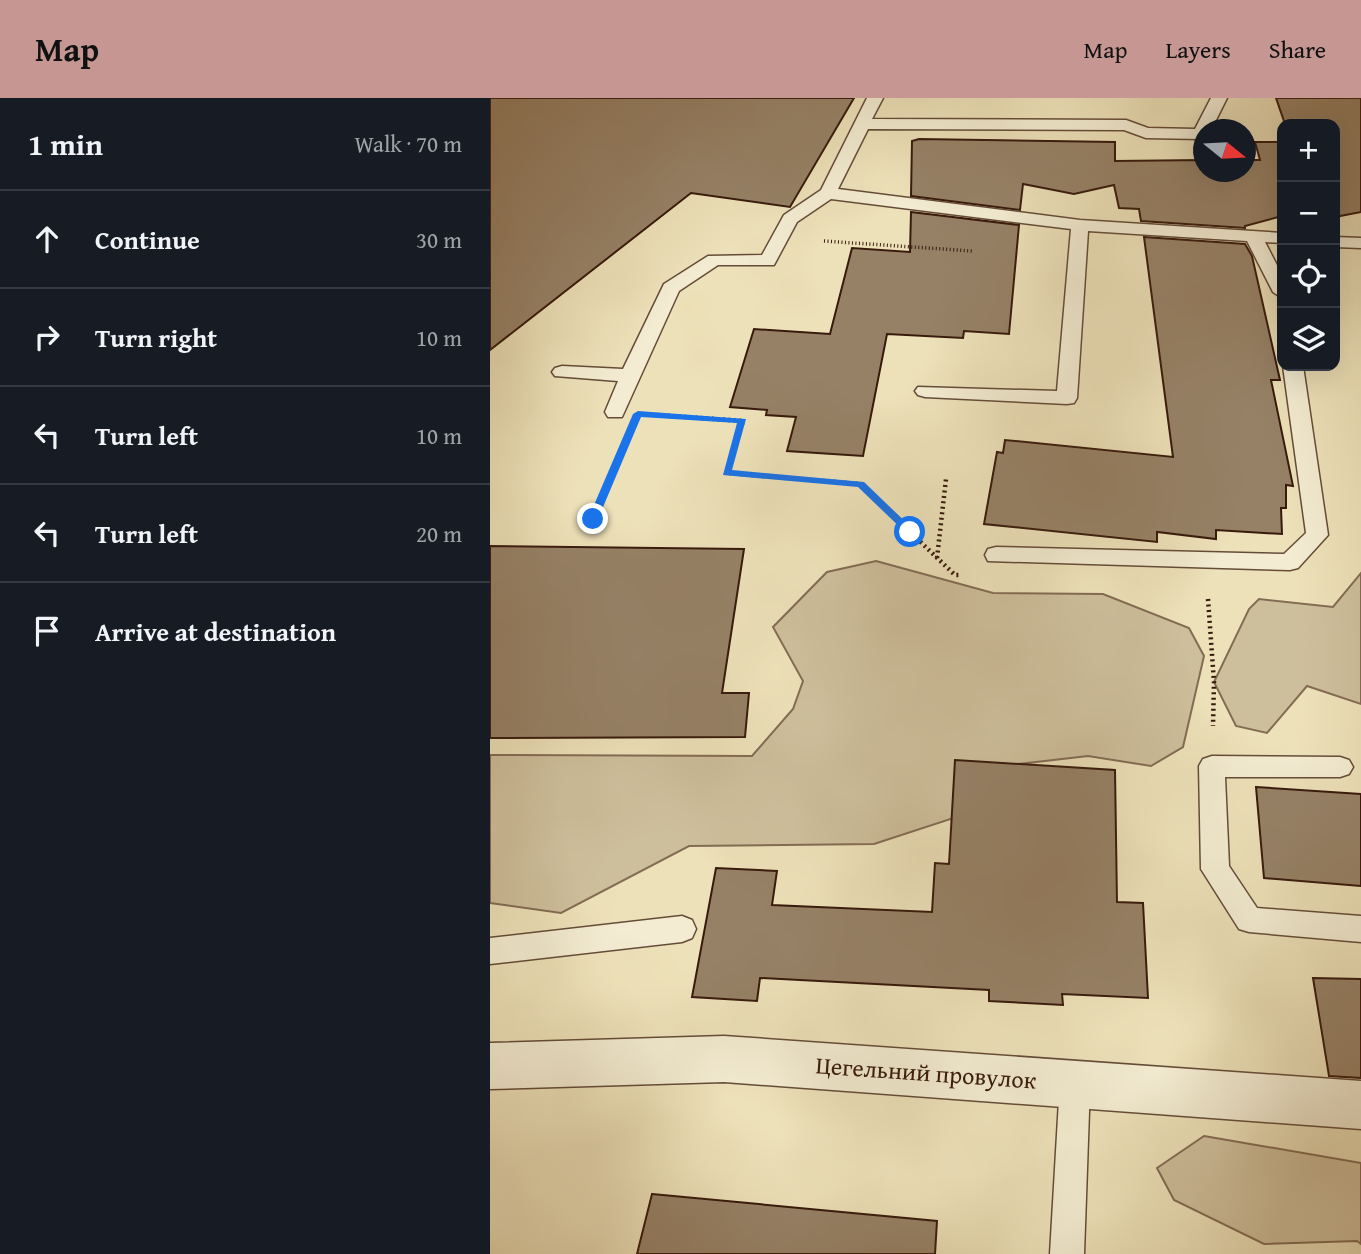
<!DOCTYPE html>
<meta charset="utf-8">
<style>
body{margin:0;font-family:"Gentium Book Plus",serif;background:#242831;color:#f1f3f6}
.controls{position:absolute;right:21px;top:21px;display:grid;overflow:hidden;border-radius:14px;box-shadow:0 7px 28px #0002}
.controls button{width:63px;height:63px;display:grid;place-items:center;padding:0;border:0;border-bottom:2px solid #363941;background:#171b24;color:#f1f3f6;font:35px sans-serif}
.compass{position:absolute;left:703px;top:21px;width:63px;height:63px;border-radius:50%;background:#171b24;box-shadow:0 7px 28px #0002;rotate:108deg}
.stop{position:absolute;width:21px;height:21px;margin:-16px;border:5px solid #1a73e8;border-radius:50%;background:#fff}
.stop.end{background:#1a73e8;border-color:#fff;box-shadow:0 2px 7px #0008}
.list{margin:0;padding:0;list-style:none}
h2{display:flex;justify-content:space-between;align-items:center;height:91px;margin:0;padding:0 28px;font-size:30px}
h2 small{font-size:23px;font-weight:400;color:#9ea1a6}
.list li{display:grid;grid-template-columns:46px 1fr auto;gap:21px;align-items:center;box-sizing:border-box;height:98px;padding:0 28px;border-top:2px solid #363941}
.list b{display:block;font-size:26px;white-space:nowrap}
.list em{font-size:23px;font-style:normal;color:#9ea1a6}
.icon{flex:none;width:38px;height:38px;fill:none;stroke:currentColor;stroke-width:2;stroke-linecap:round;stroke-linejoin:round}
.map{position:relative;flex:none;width:871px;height:1156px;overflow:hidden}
header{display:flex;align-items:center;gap:42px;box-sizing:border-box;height:98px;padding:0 35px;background:#c59692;color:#111}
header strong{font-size:33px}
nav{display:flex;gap:38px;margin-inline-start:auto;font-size:24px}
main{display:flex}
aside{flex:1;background:#171b24}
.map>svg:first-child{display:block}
.green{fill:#cebf9c;stroke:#836c54;stroke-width:2}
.building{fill:#968166;stroke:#381a0d;stroke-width:2}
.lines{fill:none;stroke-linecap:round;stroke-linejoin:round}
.service-casing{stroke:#654c38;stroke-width:3}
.minor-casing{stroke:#654c38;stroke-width:3}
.path-far1{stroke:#381a0d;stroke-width:3.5;stroke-dasharray:1 2.5;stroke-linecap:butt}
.path{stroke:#381a0d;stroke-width:4.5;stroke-dasharray:2 3.5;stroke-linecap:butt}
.service{fill:#f3ecd2;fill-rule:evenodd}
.minor{fill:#f3ecd2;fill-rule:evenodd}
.route{fill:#1a73e8}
.labels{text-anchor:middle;stroke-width:5;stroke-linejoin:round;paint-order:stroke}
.near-street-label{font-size:24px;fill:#381a0d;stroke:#f3ecd2}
</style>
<header>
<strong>Map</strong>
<nav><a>Map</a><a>Layers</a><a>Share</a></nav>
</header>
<main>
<aside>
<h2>1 min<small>Walk · 70 m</small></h2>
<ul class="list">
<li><svg class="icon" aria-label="ahead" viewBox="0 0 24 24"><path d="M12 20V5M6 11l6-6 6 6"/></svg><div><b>Continue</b></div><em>30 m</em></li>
<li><svg class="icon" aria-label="right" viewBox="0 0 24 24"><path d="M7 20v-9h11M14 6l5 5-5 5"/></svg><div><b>Turn right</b></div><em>10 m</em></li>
<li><svg class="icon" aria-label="left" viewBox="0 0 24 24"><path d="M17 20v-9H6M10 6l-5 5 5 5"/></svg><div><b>Turn left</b></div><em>10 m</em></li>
<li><svg class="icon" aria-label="left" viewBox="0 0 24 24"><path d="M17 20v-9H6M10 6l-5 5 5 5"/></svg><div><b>Turn left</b></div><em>20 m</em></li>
<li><svg class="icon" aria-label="arrive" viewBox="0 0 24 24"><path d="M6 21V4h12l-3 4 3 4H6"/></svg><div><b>Arrive at destination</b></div></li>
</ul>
</aside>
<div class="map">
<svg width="871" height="1156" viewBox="0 0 871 1156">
<rect width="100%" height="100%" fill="#ede1b9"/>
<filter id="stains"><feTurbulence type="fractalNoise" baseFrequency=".00286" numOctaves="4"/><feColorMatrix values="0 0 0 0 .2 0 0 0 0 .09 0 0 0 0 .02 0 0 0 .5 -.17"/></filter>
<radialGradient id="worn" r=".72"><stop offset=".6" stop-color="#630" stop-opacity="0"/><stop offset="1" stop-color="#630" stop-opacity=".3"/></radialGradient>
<path class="green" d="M 386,463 L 503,495 L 613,496 L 699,530 L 714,558 L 693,649 L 661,668 L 598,658 L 512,668 L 476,716 L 384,746 L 199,748 L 71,815 L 0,805 L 0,657 L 262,658 L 303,611 L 313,583 L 283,529 L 337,474 Z
M 871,475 L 871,606 L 817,588 L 777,635 L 746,628 L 724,584 L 759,511 L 769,501 L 843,509 Z
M 714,1038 L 871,1065 L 871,1146 L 867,1143 L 774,1146 L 684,1102 L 667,1070 Z"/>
<path class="building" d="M 0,0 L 364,0 L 300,109 L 201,95 L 0,252 Z
M 786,0 L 871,0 L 871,114 L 845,119 L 845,26 L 795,26 Z
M 429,41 L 625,44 L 625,63 L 713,62 L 713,74 L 755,74 L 755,62 L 770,62 L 765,44 L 792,44 L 792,118 L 755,128 L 755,130 L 651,123 L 649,111 L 629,110 L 624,87 L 584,96 L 533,86 L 530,112 L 421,98 L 422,43 Z
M 421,114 L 529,127 L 519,236 L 474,233 L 473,240 L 397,236 L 373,358 L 297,353 L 306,319 L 276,317 L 277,312 L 240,309 L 264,231 L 340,236 L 362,150 L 420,154 Z
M 654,139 L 755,146 L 762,158 L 790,282 L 781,282 L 803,388 L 796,387 L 796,410 L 791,410 L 792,436 L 726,432 L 726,441 L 667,434 L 667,444 L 494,426 L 507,354 L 513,355 L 515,342 L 683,359 Z
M 0,448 L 254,451 L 232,595 L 259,595 L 255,639 L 0,640 Z
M 465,662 L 625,672 L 627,804 L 653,805 L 658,900 L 572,896 L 573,907 L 499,903 L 499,892 L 270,880 L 267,903 L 202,899 L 226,770 L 287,773 L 282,807 L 442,814 L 445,765 L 459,766 Z
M 766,689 L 871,696 L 871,788 L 774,780 Z
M 823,880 L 871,881 L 871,980 L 839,978 Z
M 162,1096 L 447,1123 L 445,1156 L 147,1156 Z"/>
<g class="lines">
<g class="service-casing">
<path id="service" d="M 377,0 L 393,0 L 382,21 L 636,22 L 658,30 L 705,31 L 721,0 L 737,0 L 721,32 L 713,32 L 713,40 L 711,41 L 656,40 L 634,32 L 378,31 L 348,91 L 590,122 L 792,135 L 792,145 L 775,144 L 792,177 L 792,200 L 783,194 L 757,143 L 598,133 L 587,300 L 584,305 L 577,306 L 435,299 L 428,297 L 425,293 L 428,289 L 567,293 L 581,131 L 341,101 L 307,124 L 284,167 L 228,167 L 189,193 L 132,319 L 118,319 L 115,314 L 128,283 L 65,278 L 62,274 L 65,270 L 72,268 L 133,271 L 174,186 L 218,158 L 272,157 L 294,117 L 331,92 Z
M 845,139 L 871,140 L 871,150 L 845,149 Z
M 793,268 L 813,268 L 838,437 L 808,470 L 800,472 L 498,463 L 495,457 L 498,451 L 506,449 L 794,456 L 816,435 Z
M 722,658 L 850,659 L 859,662 L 863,669 L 859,676 L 850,679 L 735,679 L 739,768 L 767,810 L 871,818 L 871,844 L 759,834 L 749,831 L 711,771 L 709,668 L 713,661 Z
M 192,818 L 202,822 L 206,831 L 202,840 L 192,844 L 0,866 L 0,840 Z
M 585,970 L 596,975 L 600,985 L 594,1156 L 560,1156 L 570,985 L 574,975 Z"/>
</g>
<g class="minor-casing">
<path id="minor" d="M 234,938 L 871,983 L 871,1031 L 234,984 L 0,991 L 0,945 Z"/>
</g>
<path class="path-far1" d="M 334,143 L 482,153"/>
<path class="path" d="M 167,317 L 253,323 L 237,375 L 370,386 L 465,477 L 471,477
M 103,421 L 134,348
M 447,460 L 456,381
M 718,501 L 724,584 L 723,628"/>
<use href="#service" class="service"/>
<use href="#minor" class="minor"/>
</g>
<path class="route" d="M 148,313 L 256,321 L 242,372 L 374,384 L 426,434 L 417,436 L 368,389 L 233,377 L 247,325 L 151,319 L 108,421 L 99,424 L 98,421 L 143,316 Z"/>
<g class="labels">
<g class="near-street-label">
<text transform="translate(436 975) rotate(4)" y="8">Цегельний провулок</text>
</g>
</g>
<rect width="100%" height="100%" filter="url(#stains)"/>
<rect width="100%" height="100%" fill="url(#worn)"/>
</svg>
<div class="controls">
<button>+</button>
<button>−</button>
<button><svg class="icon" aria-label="locate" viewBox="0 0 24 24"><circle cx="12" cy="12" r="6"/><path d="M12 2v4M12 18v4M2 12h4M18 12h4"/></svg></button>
<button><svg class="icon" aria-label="layers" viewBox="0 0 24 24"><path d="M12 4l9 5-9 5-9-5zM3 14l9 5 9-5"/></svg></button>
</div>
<svg class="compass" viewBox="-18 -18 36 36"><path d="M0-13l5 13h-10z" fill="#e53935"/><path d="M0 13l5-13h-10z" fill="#9ea1a6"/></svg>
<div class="stop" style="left:420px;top:434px"></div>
<div class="stop end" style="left:103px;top:421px"></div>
</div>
</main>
